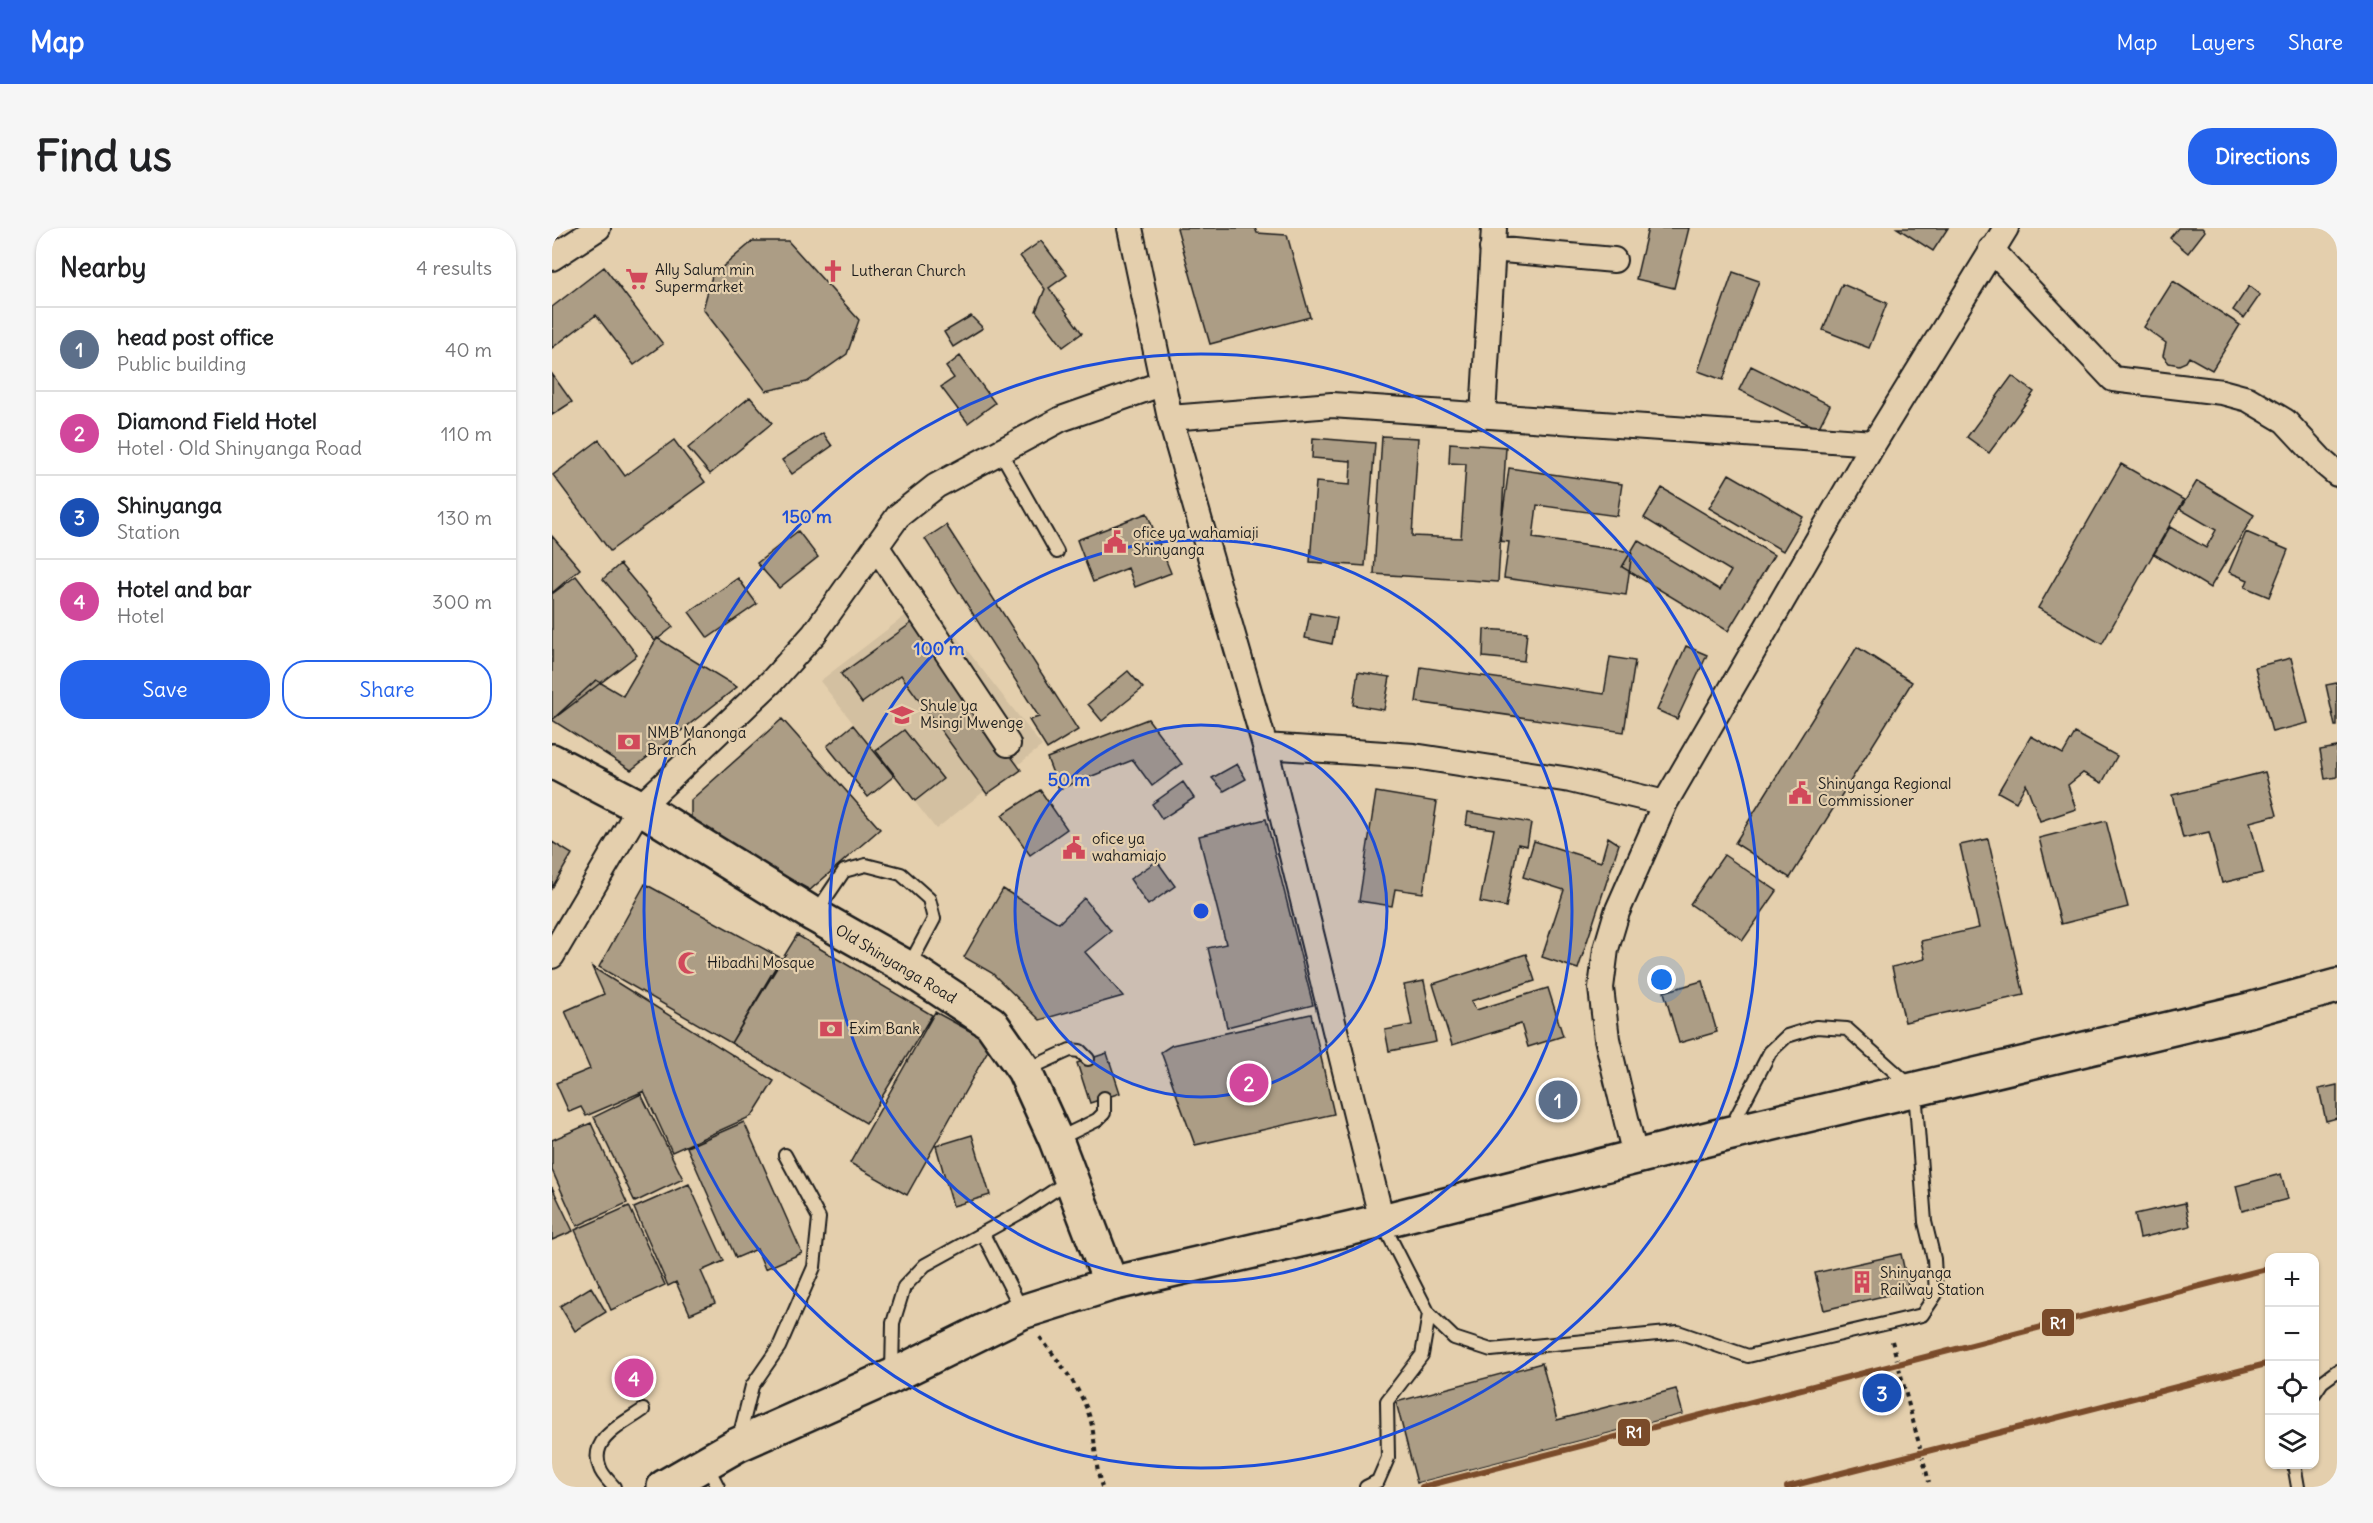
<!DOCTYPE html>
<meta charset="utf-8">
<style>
body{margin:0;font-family:Delius,sans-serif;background:#f6f6f6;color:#202124}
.controls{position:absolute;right:18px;bottom:18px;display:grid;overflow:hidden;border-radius:12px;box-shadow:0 2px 4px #0004}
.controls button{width:54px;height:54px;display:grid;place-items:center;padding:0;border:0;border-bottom:2px solid #e0e0e0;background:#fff;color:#202124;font:30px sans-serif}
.you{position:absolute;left:1110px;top:752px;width:21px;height:21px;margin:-15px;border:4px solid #fff;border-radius:50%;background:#1a73e8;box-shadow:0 0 0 9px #1a73e833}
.badge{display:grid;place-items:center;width:39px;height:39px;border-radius:50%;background:#2563eb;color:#fff;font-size:20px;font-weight:700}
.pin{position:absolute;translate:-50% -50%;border:3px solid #fff;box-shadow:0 2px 6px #0006}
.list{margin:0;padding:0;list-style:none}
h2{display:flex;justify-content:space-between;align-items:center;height:78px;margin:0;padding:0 24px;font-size:26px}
h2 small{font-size:20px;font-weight:400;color:#757577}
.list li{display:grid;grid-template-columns:39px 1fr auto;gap:18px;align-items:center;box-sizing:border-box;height:84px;padding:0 24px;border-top:2px solid #e0e0e0}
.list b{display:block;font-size:22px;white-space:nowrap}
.list p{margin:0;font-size:20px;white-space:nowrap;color:#757577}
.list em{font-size:20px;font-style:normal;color:#757577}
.actions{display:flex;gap:12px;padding:18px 24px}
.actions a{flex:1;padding:14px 0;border:2px solid #2563eb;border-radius:24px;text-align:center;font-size:21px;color:#2563eb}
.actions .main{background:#2563eb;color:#fff}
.icon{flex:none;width:33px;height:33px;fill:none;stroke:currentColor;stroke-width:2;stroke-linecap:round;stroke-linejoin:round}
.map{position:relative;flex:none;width:1785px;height:1259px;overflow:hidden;border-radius:24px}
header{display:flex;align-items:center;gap:36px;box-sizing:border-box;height:84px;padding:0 30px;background:#2563eb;color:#fff}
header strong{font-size:28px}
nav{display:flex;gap:33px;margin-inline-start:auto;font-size:21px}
.intro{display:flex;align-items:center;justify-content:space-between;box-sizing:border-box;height:144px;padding:0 36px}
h1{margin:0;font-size:42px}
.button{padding:15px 27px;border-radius:24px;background:#2563eb;color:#fff;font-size:21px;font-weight:700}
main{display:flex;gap:36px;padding:0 36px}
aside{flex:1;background:#fff;border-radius:24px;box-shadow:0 2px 4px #0004}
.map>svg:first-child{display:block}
.built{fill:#d3c0a1}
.building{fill:#ac9d85;stroke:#1c1c1c;stroke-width:1.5}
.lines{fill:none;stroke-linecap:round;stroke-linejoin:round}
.service-casing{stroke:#1c1c1c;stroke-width:16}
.minor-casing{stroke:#1c1c1c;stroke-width:28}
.secondary-casing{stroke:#1c1c1c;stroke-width:38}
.trunk-casing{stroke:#1c1c1c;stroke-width:38}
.path{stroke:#1c1c1c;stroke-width:4;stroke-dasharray:4.5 4.5;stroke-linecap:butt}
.service{stroke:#e4cfad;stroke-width:12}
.minor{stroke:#e4cfad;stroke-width:24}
.secondary{stroke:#e4cfad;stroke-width:33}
.trunk{stroke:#e4cfad;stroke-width:33}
.rail-1-casing{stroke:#e4cfad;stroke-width:10}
.rail-1{stroke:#7a4b2a;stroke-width:6}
.ring{fill:none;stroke:#1d4ed8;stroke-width:3}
.labels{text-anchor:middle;stroke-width:4.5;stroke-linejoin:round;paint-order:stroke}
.poi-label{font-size:15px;fill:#1c1c1c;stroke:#e4cfad;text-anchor:start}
.street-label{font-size:15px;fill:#1c1c1c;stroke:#e4cfad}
.centre{fill:#1d4ed8;stroke:#e4cfad;stroke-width:3}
.ring-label{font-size:18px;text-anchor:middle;font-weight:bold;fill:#1d4ed8;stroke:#e4cfad;stroke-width:4.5;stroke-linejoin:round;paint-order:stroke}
.line-badge{stroke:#e4cfad;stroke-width:2}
.badge-label{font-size:16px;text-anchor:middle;font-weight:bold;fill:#fff}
</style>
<header>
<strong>Map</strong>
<nav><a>Map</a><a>Layers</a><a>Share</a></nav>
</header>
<div class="intro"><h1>Find us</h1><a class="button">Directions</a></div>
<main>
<aside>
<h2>Nearby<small>4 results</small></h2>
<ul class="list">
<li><span class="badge" style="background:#5c6f8a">1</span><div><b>head post office</b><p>Public building</p></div><em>40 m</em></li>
<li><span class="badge" style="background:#d1479c">2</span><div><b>Diamond Field Hotel</b><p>Hotel · Old Shinyanga Road</p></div><em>110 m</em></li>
<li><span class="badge" style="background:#1a4fb4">3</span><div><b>Shinyanga</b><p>Station</p></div><em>130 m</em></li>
<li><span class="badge" style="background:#d1479c">4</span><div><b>Hotel and bar</b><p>Hotel</p></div><em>300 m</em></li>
</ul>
<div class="actions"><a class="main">Save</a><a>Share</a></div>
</aside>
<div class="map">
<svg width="1785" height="1259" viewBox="0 0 1785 1259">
<rect width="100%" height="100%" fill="#e4cfad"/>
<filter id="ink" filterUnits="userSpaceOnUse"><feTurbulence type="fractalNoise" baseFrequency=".0167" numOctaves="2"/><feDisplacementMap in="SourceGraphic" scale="12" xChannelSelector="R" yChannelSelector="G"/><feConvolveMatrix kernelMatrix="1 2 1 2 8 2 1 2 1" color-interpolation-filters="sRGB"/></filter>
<g filter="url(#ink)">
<path class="built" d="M 375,371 L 490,518 L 384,601 L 268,453 Z"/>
<path class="building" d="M 625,0 L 703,0 L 705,5 L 735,7 L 758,89 L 658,116 Z
M 1096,0 L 1137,0 L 1122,60 L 1084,51 Z
M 1345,0 L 1396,0 L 1381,23 Z
M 1626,0 L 1650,0 L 1653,3 L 1636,25 L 1618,10 Z
M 201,13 L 236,13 L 307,92 L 295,126 L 255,154 L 214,163 L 151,81 L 160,48 Z
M 489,13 L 515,47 L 497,60 L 530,105 L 511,119 L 484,83 L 493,61 L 468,28 Z
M 52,39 L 111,116 L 82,137 L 44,87 L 0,120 L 0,79 Z
M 1181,44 L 1207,53 L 1171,152 L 1146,143 Z
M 1621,53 L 1688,97 L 1660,142 L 1637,129 L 1634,134 L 1627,137 L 1617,135 L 1611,128 L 1614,115 L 1592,99 Z
M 1290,56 L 1335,75 L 1317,120 L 1271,102 Z
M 1697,58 L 1708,67 L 1692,90 L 1681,82 Z
M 419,88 L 431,100 L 401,119 L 392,104 Z
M 408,128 L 443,175 L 416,195 L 389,159 L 402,150 L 394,139 Z
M 1199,138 L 1278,177 L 1266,201 L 1187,162 Z
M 0,146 L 20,174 L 0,187 Z
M 1460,148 L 1482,164 L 1437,225 L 1415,209 Z
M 198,169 L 220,195 L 158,246 L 136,220 Z
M 271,205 L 280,218 L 240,246 L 230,232 Z
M 830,208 L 866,210 L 860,308 L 909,310 L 914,236 L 897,235 L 898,215 L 954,219 L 946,354 L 822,346 Z
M 761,210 L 823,215 L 813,338 L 758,334 L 764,254 L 798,257 L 799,233 L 760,230 Z
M 47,212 L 73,248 L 122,212 L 153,254 L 58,323 L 1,247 Z
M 1569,236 L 1632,272 L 1550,416 L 1486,380 Z
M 957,240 L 1070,256 L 1065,288 L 985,277 L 981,310 L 1080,324 L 1074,367 L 952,350 L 957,314 L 947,313 Z
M 1177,246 L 1251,289 L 1231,323 L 1157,280 Z
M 1645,253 L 1702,287 L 1658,360 L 1602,326 L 1618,299 L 1654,320 L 1664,302 L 1628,281 Z
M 1110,260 L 1222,327 L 1176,403 L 1070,339 L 1086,312 L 1168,362 L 1179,343 L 1092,290 Z
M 595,285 L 619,345 L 583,359 L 576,340 L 541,354 L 525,312 Z
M 394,297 L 526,502 L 495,521 L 477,492 L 487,489 L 373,311 Z
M 246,303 L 266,329 L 227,360 L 205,335 Z
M 1694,304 L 1736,322 L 1717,369 L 1693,359 L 1696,352 L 1677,344 Z
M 0,308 L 28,341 L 0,365 Z
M 68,336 L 121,399 L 103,413 L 51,351 Z
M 24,348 L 85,427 L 0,492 L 0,366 Z
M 186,350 L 205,376 L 156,410 L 137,384 Z
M 758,385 L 785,390 L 780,416 L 753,410 Z
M 361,394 L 469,542 L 435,566 L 349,447 L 310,475 L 289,446 Z
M 932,401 L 975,404 L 972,433 L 931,429 Z
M 105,410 L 185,459 L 79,542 L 0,492 L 44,452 L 71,468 Z
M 1134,418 L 1155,427 L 1125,491 L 1105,482 Z
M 1305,419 L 1360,454 L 1238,650 L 1183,615 Z
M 1058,429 L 1083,433 L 1072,504 L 864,474 L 869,439 L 1052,466 Z
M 1739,430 L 1756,495 L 1720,504 L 1703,439 Z
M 576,443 L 591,460 L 550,493 L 536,476 Z
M 806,444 L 838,449 L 832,482 L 801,477 Z
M 1785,455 L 1785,498 L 1783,498 L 1774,457 Z
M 230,491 L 328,601 L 258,662 L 139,597 L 139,572 Z
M 596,491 L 630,536 L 600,558 L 581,532 L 507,561 L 495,530 Z
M 301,497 L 342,548 L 316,569 L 275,518 Z
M 352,502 L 391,551 L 363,573 L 324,523 Z
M 1523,505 L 1565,528 L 1550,555 L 1531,545 L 1516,557 L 1524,581 L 1488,593 L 1474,556 L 1464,574 L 1446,564 L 1479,508 L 1511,526 Z
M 1785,519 L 1785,549 L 1773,551 L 1768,522 Z
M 685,536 L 694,551 L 672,563 L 660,550 Z
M 1713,544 L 1725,587 L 1698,594 L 1711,645 L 1670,655 L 1657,604 L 1631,610 L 1620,567 Z
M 631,554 L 642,570 L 610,591 L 600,576 Z
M 488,562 L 515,601 L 478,627 L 450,587 Z
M 824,564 L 885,574 L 871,665 L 843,661 L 840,678 L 807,673 Z
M 916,584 L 979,595 L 975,618 L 966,616 L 954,679 L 928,674 L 942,601 L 914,597 Z
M 714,591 L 761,777 L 675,799 L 656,720 L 674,716 L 647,608 Z
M 1554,593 L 1576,679 L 1509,696 L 1487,610 Z
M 1056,609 L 1067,616 L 1026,741 L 990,729 L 1012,662 L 971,649 L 982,613 L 1049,634 Z
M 1436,611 L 1472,767 L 1353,794 L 1340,739 L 1373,731 L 1369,713 L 1427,700 L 1408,617 Z
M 0,614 L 20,626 L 0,660 Z
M 1172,627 L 1225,663 L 1191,712 L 1138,676 Z
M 605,633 L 623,658 L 596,677 L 578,651 Z
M 93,656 L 229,730 L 179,815 L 47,739 Z
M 451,661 L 507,695 L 532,670 L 559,703 L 533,724 L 571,768 L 488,792 L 440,745 L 412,729 Z
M 245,707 L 380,787 L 314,895 L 179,815 Z
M 974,726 L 983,753 L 919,773 L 924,782 L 996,760 L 1011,808 L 976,819 L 969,796 L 900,817 L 881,756 Z
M 40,739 L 222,853 L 200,888 L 120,924 L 92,863 L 34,888 L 29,879 L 17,884 L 4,855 L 38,841 L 13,783 L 52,766 Z
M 872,753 L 884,814 L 837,823 L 833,802 L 860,797 L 852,757 Z
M 1150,753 L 1165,804 L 1127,815 L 1112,764 Z
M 383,784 L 440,815 L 355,967 L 298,935 Z
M 759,786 L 782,886 L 643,917 L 609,824 L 620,817 Z
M 555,825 L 568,865 L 538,875 L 525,835 Z
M 1785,857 L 1785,890 L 1774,893 L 1767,861 Z
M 89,866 L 131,951 L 83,974 L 42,889 Z
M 192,894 L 250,1025 L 213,1041 L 205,1021 L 184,1030 L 135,919 Z
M 39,895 L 75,975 L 25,998 L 0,942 L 0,912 Z
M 420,907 L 438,967 L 401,978 L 384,918 Z
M 1729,946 L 1736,971 L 1690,983 L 1684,958 Z
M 137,956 L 172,1033 L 149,1043 L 163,1075 L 138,1086 L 124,1054 L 116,1058 L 82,980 Z
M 0,959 L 21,1003 L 0,1012 Z
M 1633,975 L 1638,998 L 1588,1010 L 1583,986 Z
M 77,978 L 113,1057 L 59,1082 L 23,1002 Z
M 1349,1026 L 1357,1062 L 1272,1082 L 1263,1045 Z
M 39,1059 L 54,1084 L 23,1103 L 8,1078 Z
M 990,1135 L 1005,1192 L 1124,1161 L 1131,1186 L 865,1255 L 844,1174 Z"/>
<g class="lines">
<g class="service-casing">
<path id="service" d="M 448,223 L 505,324
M 263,686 L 292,643 L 314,637 L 349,646 L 377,671 L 382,691 L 357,738
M 474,842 L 518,822 L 528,823 L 536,831
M 506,911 L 545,892 L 552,885 L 552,870
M 830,994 L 877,1086 L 902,1110 L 939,1122 L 1126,1104 L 1196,1128 L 1370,1087 L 1384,1066 L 1382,1031 L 1373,994 L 1363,862 L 1295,801 L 1264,799 L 1235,808 L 1218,824 L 1178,901
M 431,1006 L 470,1082
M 340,1144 L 341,1095 L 352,1059 L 373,1037 L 471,983 L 518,952
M 1762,1166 L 1770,1154 L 1785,1143
M 187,1210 L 200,1158 L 227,1119 L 262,1039 L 267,990 L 233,927
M 154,1236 L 166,1259
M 1742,1236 L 1746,1259
M 62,1259 C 58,1254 50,1247 48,1240 C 36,1211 71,1196 91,1182
M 814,1259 L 826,1253 L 836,1230 L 835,1173 L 870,1127 L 877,1086"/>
</g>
<g class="minor-casing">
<path id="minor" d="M 578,0 L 618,190 L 713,518 L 830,993
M 940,21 L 1062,32
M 1439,21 L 1561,151 L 1670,164 L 1696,171 L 1733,193 L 1772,235 L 1785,246
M 0,30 L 46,0
M 931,188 L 942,0
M 618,190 L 780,177 L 1322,215
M 324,318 L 456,516
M 713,518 L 862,528 L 1018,552 L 1113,575
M 0,728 L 88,579 L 219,454 L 262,406 L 346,288 L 384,258 L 509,191 L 609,156
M 1083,928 L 1055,811 L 1049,760 L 1054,721 L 1065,684 L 1113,575 L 1322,215 L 1454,0"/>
</g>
<g class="secondary-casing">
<path id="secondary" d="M 0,533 L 88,579 L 262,687 L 356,740 L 439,795 L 472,842 L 504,912 L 559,1056"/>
</g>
<g class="trunk-casing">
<path id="trunk" d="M 112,1259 L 185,1217 L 340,1148 L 470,1084 L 559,1056 L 830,993 L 1175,906 L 1697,782 L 1785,758"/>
</g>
<path class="path" d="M 488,1109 C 508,1136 533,1164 540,1198 C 544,1219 543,1239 550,1259
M 1340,1113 L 1377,1254"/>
<use href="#service" class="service"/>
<use href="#minor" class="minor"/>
<use href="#secondary" class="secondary"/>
<use href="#trunk" class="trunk"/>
<g class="rail-1-casing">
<path id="rail-1" d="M 870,1259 L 1718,1040
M 1235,1259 L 1718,1135"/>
</g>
<use href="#rail-1" class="rail-1"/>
</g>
</g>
<circle cx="649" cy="683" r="186" fill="#1d4ed8" fill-opacity=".12"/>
<g class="ring">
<circle cx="649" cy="683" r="186"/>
<circle cx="649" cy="683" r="371"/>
<circle cx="649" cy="683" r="557"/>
</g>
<defs>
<g id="church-bare" transform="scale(1.8)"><path d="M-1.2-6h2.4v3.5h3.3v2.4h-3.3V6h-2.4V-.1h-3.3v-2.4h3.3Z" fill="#d1495b" stroke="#e4cfad" stroke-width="2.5" paint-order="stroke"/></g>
<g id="supermarket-bare" transform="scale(1.8)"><path d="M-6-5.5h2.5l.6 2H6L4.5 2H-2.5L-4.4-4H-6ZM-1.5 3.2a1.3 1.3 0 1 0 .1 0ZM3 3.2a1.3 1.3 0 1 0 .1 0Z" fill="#d1495b" stroke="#e4cfad" stroke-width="2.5" paint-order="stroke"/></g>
<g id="civic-bare" transform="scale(1.8)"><path d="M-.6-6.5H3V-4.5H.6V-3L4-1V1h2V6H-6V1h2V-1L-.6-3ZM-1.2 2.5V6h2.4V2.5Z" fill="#d1495b" stroke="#e4cfad" stroke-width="2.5" paint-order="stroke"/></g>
<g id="school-bare" transform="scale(1.8)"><path d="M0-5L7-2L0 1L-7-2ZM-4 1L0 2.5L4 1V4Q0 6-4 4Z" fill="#d1495b" stroke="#e4cfad" stroke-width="2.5" paint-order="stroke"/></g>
<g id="bank-bare" transform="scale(1.8)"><path d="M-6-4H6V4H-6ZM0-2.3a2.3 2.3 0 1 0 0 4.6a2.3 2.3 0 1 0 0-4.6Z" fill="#d1495b" stroke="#e4cfad" stroke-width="2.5" paint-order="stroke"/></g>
<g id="mosque-bare" transform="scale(1.8)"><path d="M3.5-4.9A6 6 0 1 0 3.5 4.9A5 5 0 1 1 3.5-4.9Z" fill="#d1495b" stroke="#e4cfad" stroke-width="2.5" paint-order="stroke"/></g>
<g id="building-bare" transform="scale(1.8)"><path d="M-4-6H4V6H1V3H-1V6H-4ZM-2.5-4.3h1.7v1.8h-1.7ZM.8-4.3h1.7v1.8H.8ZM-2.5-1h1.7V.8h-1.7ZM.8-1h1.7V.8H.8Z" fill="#d1495b" stroke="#e4cfad" stroke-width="2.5" paint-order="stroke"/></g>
</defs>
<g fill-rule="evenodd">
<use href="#church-bare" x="281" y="43"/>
<use href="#supermarket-bare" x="85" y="51"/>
<use href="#civic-bare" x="563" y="314"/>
<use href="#school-bare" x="350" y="487"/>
<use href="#bank-bare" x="77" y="514"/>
<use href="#civic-bare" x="1248" y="565"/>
<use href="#civic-bare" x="522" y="620"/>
<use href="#mosque-bare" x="137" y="735"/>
<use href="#bank-bare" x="279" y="801"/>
<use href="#building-bare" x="1310" y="1054"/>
</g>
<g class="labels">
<g class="poi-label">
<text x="103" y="47">Ally Salum min<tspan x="103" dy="17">Supermarket</tspan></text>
<text x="299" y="48">Lutheran Church</text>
<text x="581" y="310">ofice ya wahamiaji<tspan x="581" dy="17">Shinyanga</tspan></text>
<text x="368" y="483">Shule ya<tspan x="368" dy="17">Msingi Mwenge</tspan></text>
<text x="95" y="510">NMB Manonga<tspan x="95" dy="17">Branch</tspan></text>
<text x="1266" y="561">Shinyanga Regional<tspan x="1266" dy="17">Commissioner</tspan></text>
<text x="540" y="616">ofice ya<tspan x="540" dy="17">wahamiajo</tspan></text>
<text x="155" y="740">Hibadhi Mosque</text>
<text x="297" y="806">Exim Bank</text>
<text x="1328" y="1050">Shinyanga<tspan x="1328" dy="17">Railway Station</tspan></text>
</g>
<g class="street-label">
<text transform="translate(344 736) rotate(31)" y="5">Old Shinyanga Road</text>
</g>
</g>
<circle cx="649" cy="683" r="9" class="centre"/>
<g class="ring-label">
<text x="255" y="295">150 m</text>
<text x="387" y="427">100 m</text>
<text x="517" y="558">50 m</text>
</g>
<g class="line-badge">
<rect x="1489" y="1080" width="34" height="29" rx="6" fill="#7a4b2a"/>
<rect x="1065" y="1190" width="34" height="29" rx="6" fill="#7a4b2a"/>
</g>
<g class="badge-label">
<text x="1506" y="1101">R1</text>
<text x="1082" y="1210">R1</text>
</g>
</svg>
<div class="controls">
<button>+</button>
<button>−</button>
<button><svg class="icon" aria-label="locate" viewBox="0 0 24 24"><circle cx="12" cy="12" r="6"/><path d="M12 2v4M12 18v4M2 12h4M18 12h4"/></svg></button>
<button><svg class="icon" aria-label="layers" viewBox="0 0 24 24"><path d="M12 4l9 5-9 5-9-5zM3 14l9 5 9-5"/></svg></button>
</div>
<div class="you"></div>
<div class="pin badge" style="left:1006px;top:872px;background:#5c6f8a">1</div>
<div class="pin badge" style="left:697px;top:855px;background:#d1479c">2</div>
<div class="pin badge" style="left:1330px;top:1165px;background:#1a4fb4">3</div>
<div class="pin badge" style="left:82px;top:1150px;background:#d1479c">4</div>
</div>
</main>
